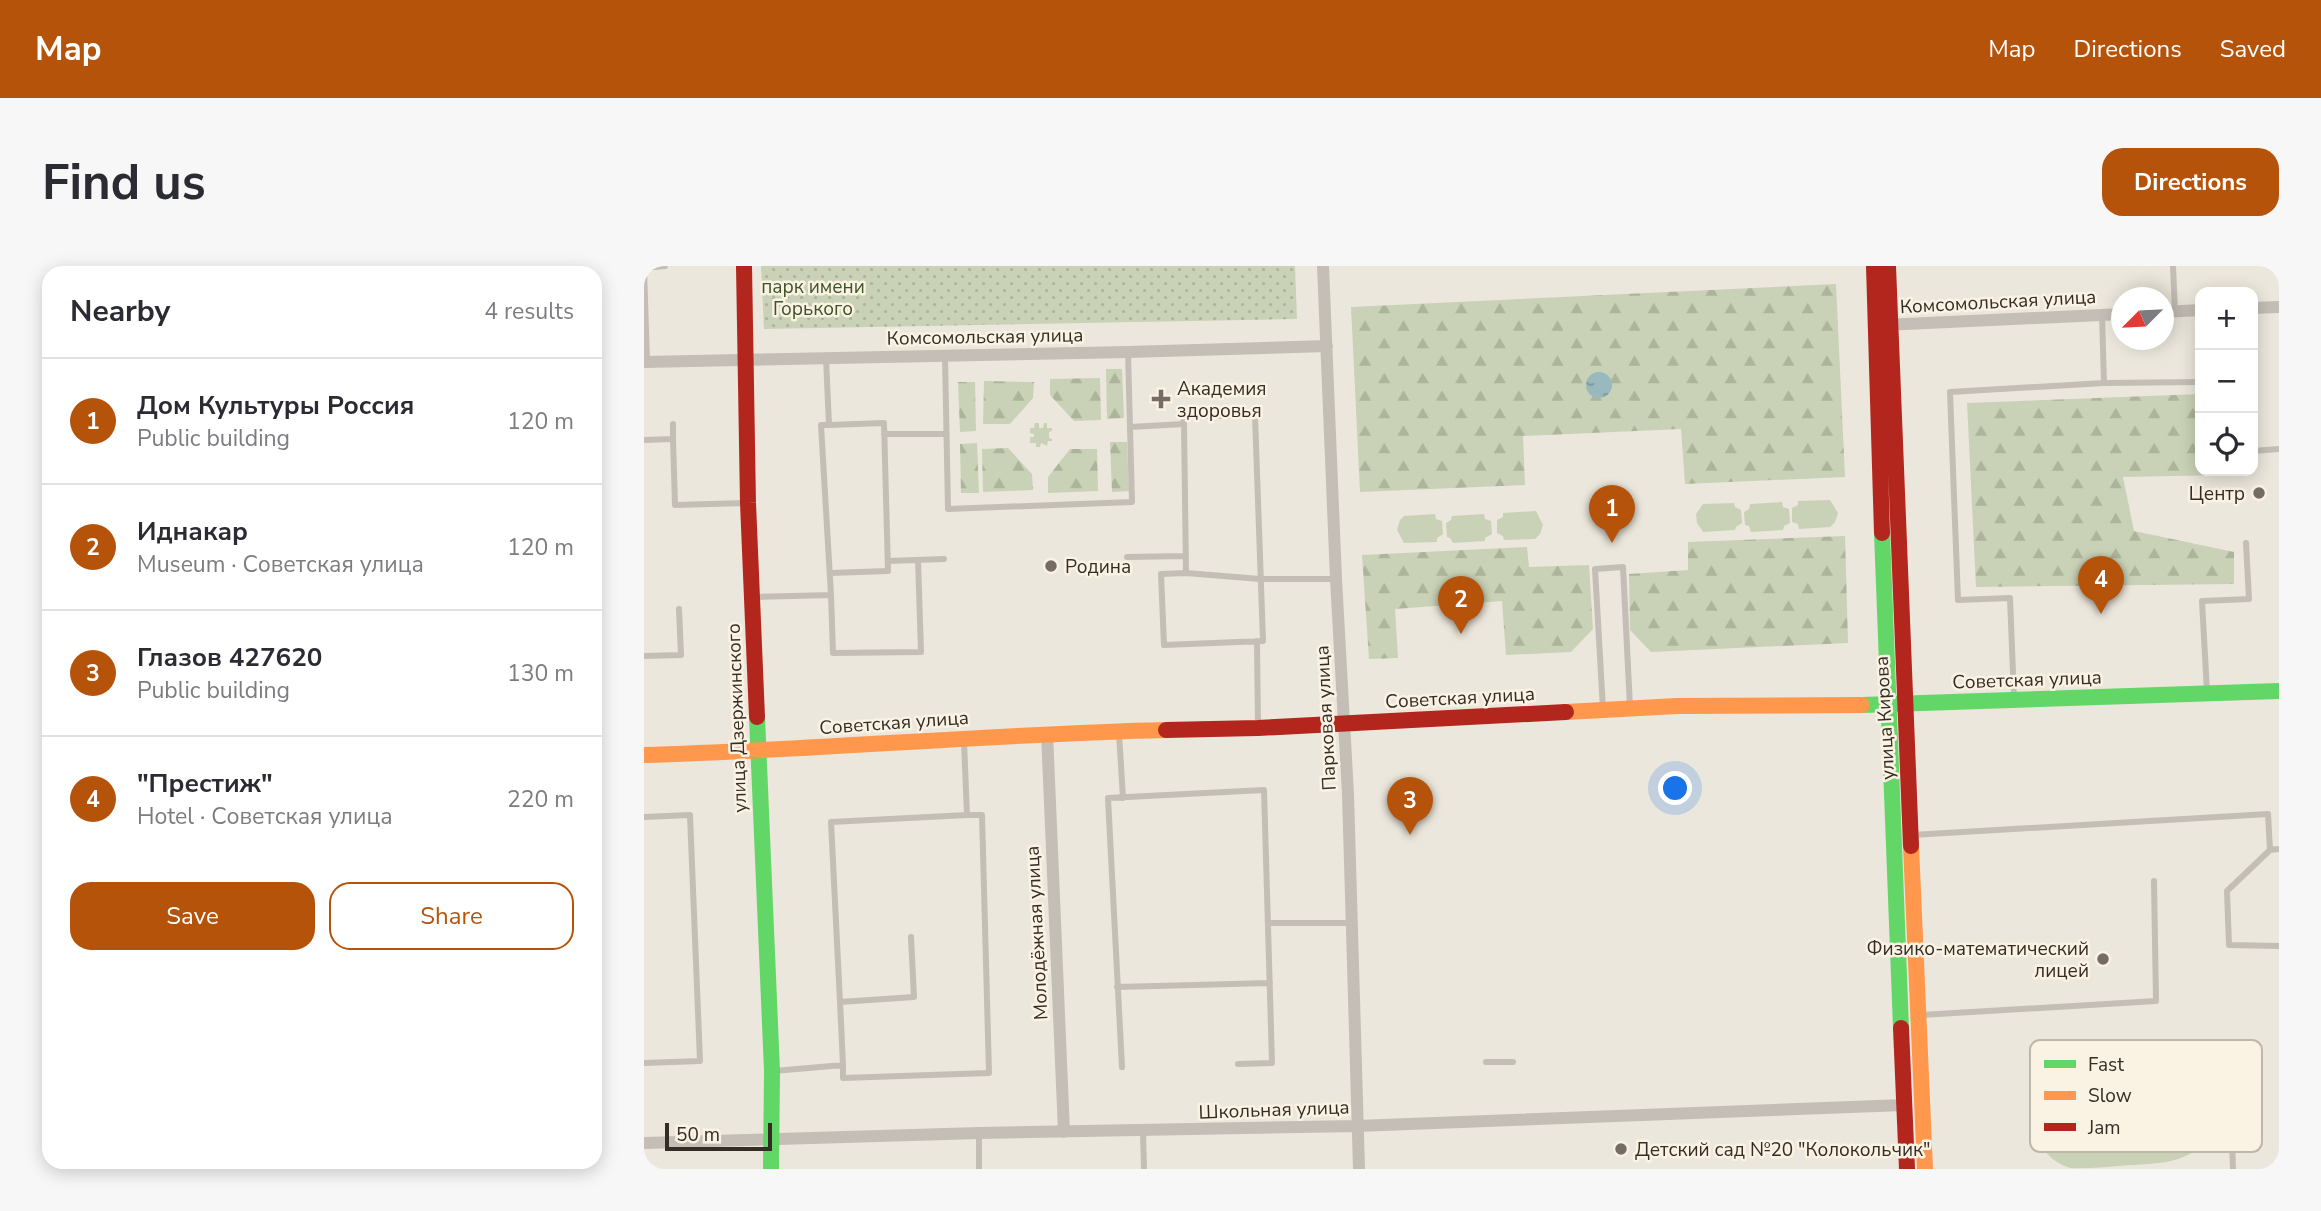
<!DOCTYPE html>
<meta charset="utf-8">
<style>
body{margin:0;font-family:"Nunito Sans",sans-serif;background:#f7f7f7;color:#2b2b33}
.controls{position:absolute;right:21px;top:21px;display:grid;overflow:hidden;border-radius:14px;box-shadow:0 4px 18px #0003}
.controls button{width:63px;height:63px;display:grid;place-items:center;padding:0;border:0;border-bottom:2px solid #e1e1e2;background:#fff;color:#2b2b33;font:35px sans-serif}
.compass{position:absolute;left:1467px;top:21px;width:63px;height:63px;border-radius:50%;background:#fff;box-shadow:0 4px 18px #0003;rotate:246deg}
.scale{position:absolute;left:21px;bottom:18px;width:107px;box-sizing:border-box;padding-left:7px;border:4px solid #352c25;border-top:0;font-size:19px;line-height:24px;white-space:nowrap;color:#352c25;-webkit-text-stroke:5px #faf2e3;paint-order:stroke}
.you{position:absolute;left:1032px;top:523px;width:24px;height:24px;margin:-18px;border:5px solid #fff;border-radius:50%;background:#1a73e8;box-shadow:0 0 0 10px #1a73e833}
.badge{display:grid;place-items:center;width:46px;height:46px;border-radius:50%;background:#b45309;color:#fff;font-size:23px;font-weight:700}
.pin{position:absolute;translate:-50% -58px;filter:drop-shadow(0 2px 4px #0008)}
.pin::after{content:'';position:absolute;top:37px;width:24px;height:21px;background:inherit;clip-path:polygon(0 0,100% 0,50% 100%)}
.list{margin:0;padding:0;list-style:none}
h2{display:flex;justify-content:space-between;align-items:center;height:91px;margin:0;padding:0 28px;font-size:30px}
h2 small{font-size:23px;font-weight:400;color:#7c7c81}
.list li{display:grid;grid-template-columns:46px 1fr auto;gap:21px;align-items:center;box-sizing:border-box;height:126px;padding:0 28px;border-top:2px solid #e1e1e2}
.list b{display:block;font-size:26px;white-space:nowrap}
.list p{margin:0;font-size:23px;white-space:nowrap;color:#7c7c81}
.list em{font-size:23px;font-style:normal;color:#7c7c81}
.actions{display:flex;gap:14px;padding:21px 28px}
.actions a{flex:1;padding:16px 0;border:2px solid #b45309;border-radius:21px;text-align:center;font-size:24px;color:#b45309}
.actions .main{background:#b45309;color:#fff}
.icon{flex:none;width:38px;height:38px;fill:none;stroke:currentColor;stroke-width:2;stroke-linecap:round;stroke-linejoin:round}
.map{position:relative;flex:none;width:1635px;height:903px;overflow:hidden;border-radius:21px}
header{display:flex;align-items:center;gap:42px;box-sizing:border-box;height:98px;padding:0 35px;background:#b45309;color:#fff}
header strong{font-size:33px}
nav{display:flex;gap:38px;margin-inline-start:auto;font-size:24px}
.intro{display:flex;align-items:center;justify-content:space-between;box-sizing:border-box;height:168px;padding:0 42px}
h1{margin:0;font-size:49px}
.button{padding:18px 32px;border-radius:21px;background:#b45309;color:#fff;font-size:24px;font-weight:700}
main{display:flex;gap:42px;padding:0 42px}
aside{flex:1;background:#fff;border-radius:21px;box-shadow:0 4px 18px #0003}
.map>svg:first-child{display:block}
.grass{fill:#c9d2b6}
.forest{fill:url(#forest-firs)}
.park{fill:url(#park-dots)}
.water{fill:url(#water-ripples)}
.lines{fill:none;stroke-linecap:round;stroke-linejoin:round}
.lane{stroke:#c4beb6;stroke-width:6}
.street{stroke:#c4beb6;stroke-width:12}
.fast{stroke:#63d668;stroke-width:16}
.slow{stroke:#ff974d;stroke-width:16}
.jam{stroke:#b3261e;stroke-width:16}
.poi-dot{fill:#756d65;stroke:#faf2e3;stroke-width:2.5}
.labels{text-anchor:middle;stroke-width:5;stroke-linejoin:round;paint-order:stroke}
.park-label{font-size:19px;fill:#3d5427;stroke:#faf2e3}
.street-label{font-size:19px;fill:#352c25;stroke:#faf2e3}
.poi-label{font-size:19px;fill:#352c25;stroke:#faf2e3;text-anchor:start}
.key{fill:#faf2e3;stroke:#bfb7aa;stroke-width:2}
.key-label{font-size:19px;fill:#352c25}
</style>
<header>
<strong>Map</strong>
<nav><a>Map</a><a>Directions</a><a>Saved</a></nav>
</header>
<div class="intro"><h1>Find us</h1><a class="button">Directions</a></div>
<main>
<aside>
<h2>Nearby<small>4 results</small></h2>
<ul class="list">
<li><span class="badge">1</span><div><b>Дом Культуры Россия</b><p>Public building</p></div><em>120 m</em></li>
<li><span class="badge">2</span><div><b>Иднакар</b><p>Museum · Советская улица</p></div><em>120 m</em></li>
<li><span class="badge">3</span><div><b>Глазов 427620</b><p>Public building</p></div><em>130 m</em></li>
<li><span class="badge">4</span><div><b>&quot;Престиж&quot;</b><p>Hotel · Советская улица</p></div><em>220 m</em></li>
</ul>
<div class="actions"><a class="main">Save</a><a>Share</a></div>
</aside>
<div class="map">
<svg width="1635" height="903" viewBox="0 0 1635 903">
<defs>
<pattern id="forest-firs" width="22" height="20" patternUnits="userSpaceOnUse" patternTransform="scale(1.75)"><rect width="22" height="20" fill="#c9d2b6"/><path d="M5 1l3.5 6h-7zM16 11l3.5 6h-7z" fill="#adb49c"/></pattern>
<pattern id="park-dots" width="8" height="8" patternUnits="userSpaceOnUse" patternTransform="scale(1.75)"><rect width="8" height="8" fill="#c9d2b6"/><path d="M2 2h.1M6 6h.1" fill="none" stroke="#adb49c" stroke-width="1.8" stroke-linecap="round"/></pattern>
<pattern id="water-ripples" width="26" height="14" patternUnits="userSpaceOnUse" patternTransform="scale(1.75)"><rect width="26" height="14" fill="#98b9bd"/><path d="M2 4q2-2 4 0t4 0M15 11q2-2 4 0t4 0" fill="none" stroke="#7d9799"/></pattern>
</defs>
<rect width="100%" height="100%" fill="#ece7dc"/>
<path class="grass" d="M 391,157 L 395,157 L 395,162 L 399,162 L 400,157 L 403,157 L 403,162 L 408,162 L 408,165 L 405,166 L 405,172 L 408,173 L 408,175 L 404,175 L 403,180 L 397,177 L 396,181 L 392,181 L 392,177 L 386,177 L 386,171 L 390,171 L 390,168 L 386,167 L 386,162 L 390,162 Z
M 1186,234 L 1194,247 L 1191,256 L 1186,261 L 1155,263 L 1154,258 L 1148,256 L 1148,242 L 1154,239 L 1154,235 Z
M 1138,236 L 1139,241 L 1145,243 L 1146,257 L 1140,260 L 1139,264 L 1107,266 L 1105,260 L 1101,259 L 1100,246 L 1105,243 L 1106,238 Z
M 1090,237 L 1091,241 L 1097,244 L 1098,257 L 1092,261 L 1091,264 L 1059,266 L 1053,257 L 1052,248 L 1059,238 Z
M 892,245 L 899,259 L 896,268 L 891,273 L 860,274 L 859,270 L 853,267 L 853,254 L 859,251 L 859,247 Z
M 791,248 L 792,253 L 798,255 L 799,268 L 793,272 L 793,276 L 760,277 L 753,264 L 756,254 L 760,250 Z
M 840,248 L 841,253 L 847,255 L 848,268 L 841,272 L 841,275 L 809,277 L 806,272 L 803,271 L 802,257 L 807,254 L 808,250 Z
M 1520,801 C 1539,802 1555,808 1564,826 C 1569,838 1570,849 1566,862 C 1556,901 1506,897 1475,900 C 1460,901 1442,903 1427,902 C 1417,900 1406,892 1401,885 C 1393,875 1390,861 1392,849 C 1399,797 1480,804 1520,801 Z"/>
<path class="forest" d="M 1192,18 L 1201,211 L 1041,218 L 1037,163 L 879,170 L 881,219 L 716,226 L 707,41 Z
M 462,103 L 478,103 L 480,152 L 463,153 Z
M 456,112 L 457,154 L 430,155 L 406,129 L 406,113 Z
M 340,115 L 390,116 L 389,132 L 366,158 L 339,158 Z
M 314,116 L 331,116 L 332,165 L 316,166 Z
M 1556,128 L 1556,205 L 1582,205 L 1582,209 L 1479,211 L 1490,265 L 1590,286 L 1590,318 L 1332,321 L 1323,137 Z
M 466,176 L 483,176 L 485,225 L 468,226 Z
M 333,177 L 335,227 L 317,227 L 316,178 Z
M 364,182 L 388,208 L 389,224 L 339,226 L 338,183 Z
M 426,183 L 453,183 L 454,225 L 404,227 L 404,211 Z
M 1201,270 L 1204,377 L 1007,386 L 986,364 L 985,308 L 1044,304 L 1044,276 Z
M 883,281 L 885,301 L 945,299 L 949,363 L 927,386 L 862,389 L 858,335 L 751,343 L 754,392 L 725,393 L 718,289 Z"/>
<path class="park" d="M 117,0 L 651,0 L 653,53 L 120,63 Z"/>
<path class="water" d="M942 119a13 13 0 1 1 26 0a13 13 0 1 1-26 0Z"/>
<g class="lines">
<path class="lane" d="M 1529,0 L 1531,45
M 0,2 L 3,95
M 0,2 L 21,0
M 1458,49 L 1460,117
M 484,86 L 486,161 L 540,158 L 542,307 L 616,313 L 692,313
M 301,91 L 304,243 L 488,236 L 486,161
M 182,92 L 185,159 L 240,157 L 244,305 L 186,307
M 29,158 L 29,173
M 540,158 L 539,150 L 611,150 L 619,375 L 520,379 L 517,308 L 542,307
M 185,159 L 177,159 L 187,329
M 240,168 L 302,168
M 0,174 L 29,173 L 31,239 L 102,237
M 1609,185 L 1635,183
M 483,291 L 542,290
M 244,295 L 300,293
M 110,331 L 187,329 L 189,387 L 277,386 L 274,294
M 613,375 L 614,461
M 0,390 L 37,389 L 35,343
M 1563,426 L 1558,335 L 1605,333 L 1602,277
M 1370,432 L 1366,332 L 1314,334 L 1306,126 L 1460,117 L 1556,116
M 959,443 L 951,303 L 979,301 L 986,441
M 475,467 L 479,532
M 0,551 L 46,549 L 56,795 L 0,797
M 1268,569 L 1624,548 L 1626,584
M 1635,583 L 1626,584 L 1583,625 L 1585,679 L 1635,680
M 624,657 L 707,657
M 473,721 L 626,717
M 196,736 L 187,556 L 323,549 L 320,476
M 1277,749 L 1512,735 L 1510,615
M 1585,792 L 1589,903
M 842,796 L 869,796
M 199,799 L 199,812 L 345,807 L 338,549 L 323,549
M 478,801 L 464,532 L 620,524 L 628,797 L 594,798
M 130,805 L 199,799 L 196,736 L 270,731 L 267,671
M 499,865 L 500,903
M 335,867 L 335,903"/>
<path class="street" d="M 679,0 L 692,313 L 704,528 L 715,903
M 1609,42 L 1635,41
M 1520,46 L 1556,44
M 1240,59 L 1478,48
M 0,96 L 484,86 L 683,80
M 403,467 L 420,866
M 0,877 L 335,867 L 713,860 L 1260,839"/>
<path class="fast" d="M 1238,267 L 1257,762
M 1218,439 L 1635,425
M 113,451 L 128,805 L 127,903"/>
<path class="slow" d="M 922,446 L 1033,440 L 1218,439
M 0,489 C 174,484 348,468 522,464
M 1267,580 L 1281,903"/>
<path class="jam" d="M 100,0 L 104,237 L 113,451
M 1230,0 L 1238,267
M 1244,0 L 1267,580
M 522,464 L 614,462 L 922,446
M 1257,762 L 1263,903"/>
</g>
<g class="poi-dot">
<path d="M513.5 122.5h7v7h7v7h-7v7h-7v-7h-7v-7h7z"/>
<circle cx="1615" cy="227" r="7"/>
<circle cx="407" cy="300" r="7"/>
<circle cx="1459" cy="693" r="7"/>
<circle cx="977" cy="883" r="7"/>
</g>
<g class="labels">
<g class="park-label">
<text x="169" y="27">парк имени<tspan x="169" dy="22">Горького</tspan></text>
</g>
<g class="street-label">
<text transform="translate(1354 35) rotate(-3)" y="7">Комсомольская улица</text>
<text transform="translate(341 70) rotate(-1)" y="7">Комсомольская улица</text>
<text transform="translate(1383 413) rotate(-2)" y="7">Советская улица</text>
<text transform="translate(816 431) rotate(-3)" y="7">Советская улица</text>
<text transform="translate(92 452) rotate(-92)" y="7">улица Дзержинского</text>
<text transform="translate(681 452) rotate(-93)" y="7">Парковая улица</text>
<text transform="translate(1240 452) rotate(-93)" y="7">улица Кирова</text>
<text transform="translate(250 456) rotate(-4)" y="7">Советская улица</text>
<text transform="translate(392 667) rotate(-93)" y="7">Молодёжная улица</text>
<text transform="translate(630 843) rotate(-2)" y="7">Школьная улица</text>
</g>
<g class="poi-label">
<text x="533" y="129">Академия<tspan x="533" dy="22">здоровья</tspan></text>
<text x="1601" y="234" text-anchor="end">Центр</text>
<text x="421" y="307">Родина</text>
<text x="1445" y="689" text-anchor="end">Физико-математический<tspan x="1445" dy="22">лицей</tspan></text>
<text x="991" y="890">Детский сад №20 "Колокольчик"</text>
</g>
</g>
<rect x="1386" y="774" width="232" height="112" rx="10" class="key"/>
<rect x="1400" y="794" width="32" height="8" fill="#63d668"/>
<rect x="1400" y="825" width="32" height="9" fill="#ff974d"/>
<rect x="1400" y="857" width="32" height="8" fill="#b3261e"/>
<g class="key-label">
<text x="1444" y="805">Fast</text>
<text x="1444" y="836">Slow</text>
<text x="1444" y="868">Jam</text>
</g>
</svg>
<div class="controls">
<button>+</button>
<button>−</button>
<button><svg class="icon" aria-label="locate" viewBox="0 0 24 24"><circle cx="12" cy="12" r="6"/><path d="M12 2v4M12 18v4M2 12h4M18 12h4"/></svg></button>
</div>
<svg class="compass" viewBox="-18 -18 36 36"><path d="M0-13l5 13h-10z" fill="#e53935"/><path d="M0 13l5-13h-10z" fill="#7c7c81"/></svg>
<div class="scale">50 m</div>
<div class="you"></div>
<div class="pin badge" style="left:968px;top:277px">1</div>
<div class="pin badge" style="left:817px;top:368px">2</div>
<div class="pin badge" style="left:766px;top:569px">3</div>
<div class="pin badge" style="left:1457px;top:348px">4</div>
</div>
</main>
